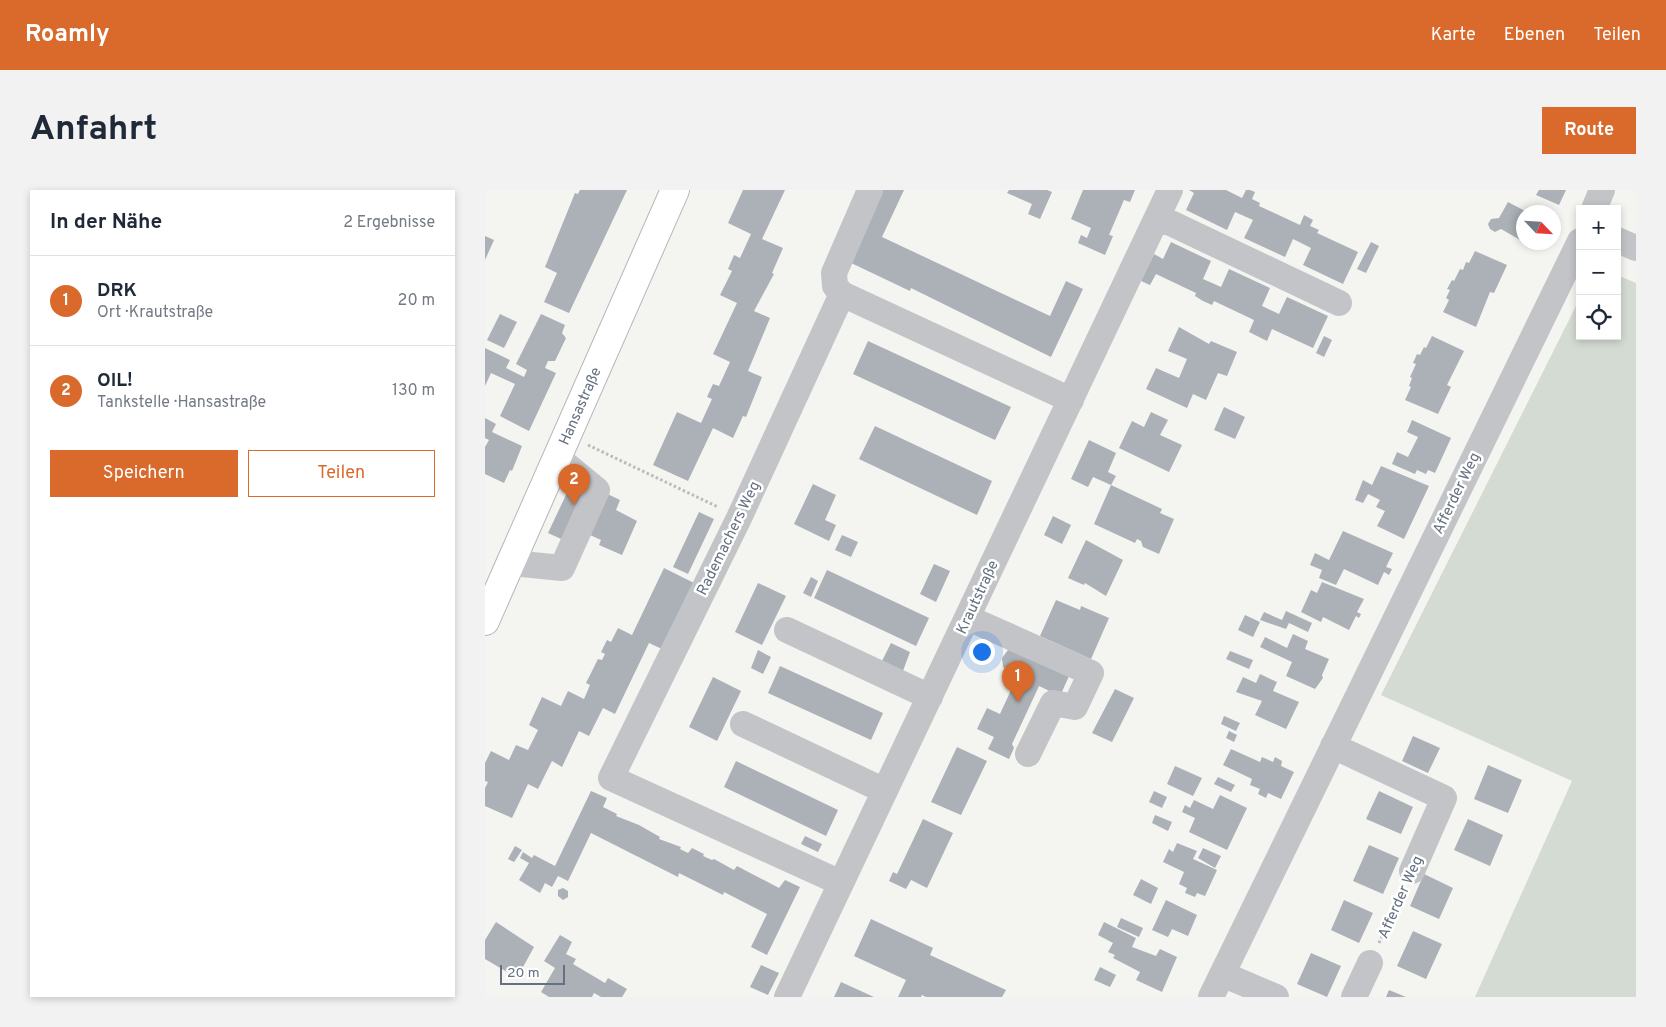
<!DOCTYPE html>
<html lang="de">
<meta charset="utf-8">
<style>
body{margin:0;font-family:Overpass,sans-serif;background:#f2f2f3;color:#1f2937}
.controls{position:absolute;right:15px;top:15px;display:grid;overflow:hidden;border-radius:0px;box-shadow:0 2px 8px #0003}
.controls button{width:45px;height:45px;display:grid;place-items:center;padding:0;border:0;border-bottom:1px solid #e0e1e3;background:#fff;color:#1f2937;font:25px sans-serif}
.compass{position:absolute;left:1031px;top:15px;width:45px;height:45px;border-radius:50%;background:#fff;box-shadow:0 2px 8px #0003;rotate:115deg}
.scale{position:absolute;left:15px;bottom:12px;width:65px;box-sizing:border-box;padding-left:5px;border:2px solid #657180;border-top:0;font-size:14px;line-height:18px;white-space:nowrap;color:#657180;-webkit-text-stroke:4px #fff;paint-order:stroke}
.you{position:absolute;left:496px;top:461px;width:18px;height:18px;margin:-12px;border:4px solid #fff;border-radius:50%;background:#1a73e8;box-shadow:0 0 0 8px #1a73e833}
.badge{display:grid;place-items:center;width:32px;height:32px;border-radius:50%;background:#d96a2c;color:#fff;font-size:16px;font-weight:700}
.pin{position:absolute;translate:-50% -41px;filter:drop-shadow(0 1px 2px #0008)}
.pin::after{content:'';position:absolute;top:26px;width:18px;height:15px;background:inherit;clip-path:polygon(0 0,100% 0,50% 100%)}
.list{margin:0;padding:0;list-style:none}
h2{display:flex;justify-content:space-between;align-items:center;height:65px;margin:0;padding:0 20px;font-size:21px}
h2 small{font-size:16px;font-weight:400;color:#747a83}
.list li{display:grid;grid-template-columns:32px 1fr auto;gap:15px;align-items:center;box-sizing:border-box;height:90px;padding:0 20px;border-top:1px solid #e0e1e3}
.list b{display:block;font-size:19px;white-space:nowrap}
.list p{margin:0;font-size:16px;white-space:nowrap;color:#747a83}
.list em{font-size:16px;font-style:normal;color:#747a83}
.actions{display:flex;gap:10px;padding:15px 20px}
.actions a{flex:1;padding:11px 0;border:1px solid #d96a2c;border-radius:0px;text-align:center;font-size:18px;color:#d96a2c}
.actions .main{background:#d96a2c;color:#fff}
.icon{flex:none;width:28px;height:28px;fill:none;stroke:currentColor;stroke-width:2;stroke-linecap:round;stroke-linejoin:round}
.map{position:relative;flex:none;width:1151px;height:807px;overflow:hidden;border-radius:0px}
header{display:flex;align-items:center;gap:30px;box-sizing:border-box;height:70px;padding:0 25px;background:#d96a2c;color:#fff}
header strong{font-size:24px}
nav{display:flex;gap:28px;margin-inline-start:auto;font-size:18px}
.intro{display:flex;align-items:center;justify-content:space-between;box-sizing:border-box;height:120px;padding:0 30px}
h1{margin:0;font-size:35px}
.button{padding:12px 22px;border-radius:0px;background:#d96a2c;color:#fff;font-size:18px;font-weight:700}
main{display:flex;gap:30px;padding:0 30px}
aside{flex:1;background:#fff;border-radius:0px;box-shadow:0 2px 8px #0003}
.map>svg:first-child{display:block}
.green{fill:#d4dbd2}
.building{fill:#acb1b7}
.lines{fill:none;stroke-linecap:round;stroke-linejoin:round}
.major-casing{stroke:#b3b6ba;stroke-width:30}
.path{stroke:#b9bbbd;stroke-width:3;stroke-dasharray:2.5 2.5;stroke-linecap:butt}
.minor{stroke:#c2c4c8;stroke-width:26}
.major{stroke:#fff;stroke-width:28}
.labels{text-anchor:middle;stroke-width:5;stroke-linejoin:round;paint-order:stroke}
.street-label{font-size:15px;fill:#657180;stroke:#fff}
</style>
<header>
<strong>Roamly</strong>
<nav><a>Karte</a><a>Ebenen</a><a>Teilen</a></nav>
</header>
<div class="intro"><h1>Anfahrt</h1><a class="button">Route</a></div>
<main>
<aside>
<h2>In der Nähe<small>2 Ergebnisse</small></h2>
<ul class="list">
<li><span class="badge">1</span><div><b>DRK</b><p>Ort · Krautstraße</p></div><em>20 m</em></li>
<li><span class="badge">2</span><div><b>OIL!</b><p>Tankstelle · Hansastraße</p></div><em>130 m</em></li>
</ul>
<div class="actions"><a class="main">Speichern</a><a>Teilen</a></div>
</aside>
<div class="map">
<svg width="1151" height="807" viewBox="0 0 1151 807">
<rect width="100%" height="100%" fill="#f4f4f1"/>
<path class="green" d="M 1132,85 L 1151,93 L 1151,807 L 990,807 L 1087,591 L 896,505 L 1095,108 L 1095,146 L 1132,146 Z"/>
<path class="building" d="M 95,0 L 142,0 L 84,123 L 59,112 L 72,83 L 60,77 L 90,3 L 93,4 Z
M 258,0 L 300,0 L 277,49 L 298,58 L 287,83 L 289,84 L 269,121 L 285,128 L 263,181 L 277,187 L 261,227 L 258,226 L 248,248 L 228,238 L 203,291 L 168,275 L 192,222 L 216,233 L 227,209 L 222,207 L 228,194 L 234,196 L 245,172 L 228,164 L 252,113 L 235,105 L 247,81 L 243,79 L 249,65 L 255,68 L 266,44 L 243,33 Z
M 398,0 L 419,0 L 397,47 L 565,126 L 581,91 L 598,99 L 566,167 L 426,98 L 425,101 L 364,72 Z
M 524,0 L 562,0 L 567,2 L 555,29 L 543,24 L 547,14 L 522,3 Z
M 598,0 L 650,0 L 645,12 L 639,10 L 624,45 L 628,46 L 620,65 L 593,53 L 596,45 L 602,48 L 606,38 L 586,29 Z
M 704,0 L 741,0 L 757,8 L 761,0 L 765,0 L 770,2 L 767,9 L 775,13 L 774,16 L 815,35 L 819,25 L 828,30 L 825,36 L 834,40 L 832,43 L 873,62 L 858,94 L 818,75 L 826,58 L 808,49 L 800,67 L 759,48 L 768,30 L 750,22 L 742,40 L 701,20 L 709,3 Z
M 1054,0 L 1081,0 L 1074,15 L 1051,5 Z
M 1023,12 L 1042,22 L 1038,22 L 1037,51 L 1016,39 L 1010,42 L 1005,39 L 1003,34 L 1006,29 L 1014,28 Z
M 0,46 L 9,50 L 0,70 Z
M 686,52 L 726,71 L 718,89 L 736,97 L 744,79 L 785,98 L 777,116 L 794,124 L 802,107 L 843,126 L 828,158 L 787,139 L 782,151 L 764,142 L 769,130 L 729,111 L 727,115 L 718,111 L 710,106 L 711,103 L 671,84 L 665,95 L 656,91 L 669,64 L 678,69 Z
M 886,52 L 894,56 L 881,83 L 872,79 Z
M 990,61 L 1022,75 L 1009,103 L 1005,102 L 991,137 L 958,122 L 964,110 L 961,108 L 965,100 L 962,99 L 967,90 L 969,91 L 975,79 L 978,80 L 981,72 L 984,73 Z
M 15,124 L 32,132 L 19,158 L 2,150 Z
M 56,124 L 80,135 L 77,143 L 81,148 L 70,171 L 63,171 L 60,178 L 71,183 L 44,241 L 15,226 L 30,194 L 6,183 L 0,196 L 0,158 L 25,170 L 21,178 L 39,187 L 42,180 L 31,174 Z
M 694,137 L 724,154 L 726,151 L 752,162 L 742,186 L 733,183 L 721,210 L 708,204 L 702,218 L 661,199 L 671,178 L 694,188 L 702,169 L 683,161 Z
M 839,146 L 847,150 L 839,167 L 831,163 Z
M 947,146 L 979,161 L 962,195 L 966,197 L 953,224 L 920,210 L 926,197 L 924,196 L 927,188 L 925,187 L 931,174 L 928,173 L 932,164 L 935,165 L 939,157 L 941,158 Z
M 383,151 L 526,217 L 510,250 L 368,184 Z
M 739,217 L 760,227 L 750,249 L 729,240 Z
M 666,222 L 683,230 L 675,245 L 697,255 L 684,282 L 634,258 L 647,231 L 659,237 Z
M 0,228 L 11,234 L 7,242 L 37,256 L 27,281 L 25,280 L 19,293 L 0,284 L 0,257 L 4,250 L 0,248 Z
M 927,230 L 966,248 L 950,283 L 943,280 L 941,284 L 932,280 L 930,284 L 907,274 L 912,262 L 923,267 L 933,247 L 922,242 Z
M 390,236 L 507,291 L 492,325 L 374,269 Z
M 604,250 L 631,263 L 623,282 L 631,286 L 626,295 L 608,287 L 603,297 L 586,289 Z
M 896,276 L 944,296 L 919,349 L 892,336 L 900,321 L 891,317 L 895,310 L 883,304 L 878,313 L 870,310 L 878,290 L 887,295 Z
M 89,288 L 135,310 L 131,320 L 152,331 L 137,365 L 114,355 L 116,350 L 92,339 L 85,353 L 63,343 Z
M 328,294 L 351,305 L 340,330 L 351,335 L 344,351 L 309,334 Z
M 626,295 L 677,319 L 675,323 L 689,329 L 674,364 L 658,357 L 656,351 L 652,349 L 650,353 L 609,334 Z
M 214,322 L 229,329 L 203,384 L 188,377 Z
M 568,326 L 586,335 L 577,354 L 559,345 Z
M 858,341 L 908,363 L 901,377 L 907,379 L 904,385 L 899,382 L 893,395 L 859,379 L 851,395 L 834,388 L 837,380 L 825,375 L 830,363 L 844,370 Z
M 357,345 L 373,352 L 366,367 L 350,360 Z
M 601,350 L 638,370 L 621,406 L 600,393 L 599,395 L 583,388 Z
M 449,374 L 465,381 L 451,412 L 435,404 Z
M 179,378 L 209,393 L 179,460 L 164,453 L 130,524 L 118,518 L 104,546 L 94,541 L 77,577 L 67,571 L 53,599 L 43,594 L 27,628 L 0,616 L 0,598 L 3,592 L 0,591 L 0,573 L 6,561 L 24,570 L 31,555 L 43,560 L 53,540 L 44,535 L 57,507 L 76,516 L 83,501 L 99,509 L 105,495 L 101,493 L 113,469 L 117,470 L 120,464 L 116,462 L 122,450 L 126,452 L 133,438 L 147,445 Z
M 342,380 L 444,428 L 431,456 L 329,408 Z
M 326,387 L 333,391 L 326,407 L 318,403 Z
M 837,392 L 879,409 L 872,422 L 876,424 L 874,428 L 871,426 L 864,440 L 838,427 L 836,432 L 816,422 L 826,400 L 832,403 Z
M 273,393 L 301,406 L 277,455 L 250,442 Z
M 571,410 L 595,420 L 596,416 L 624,428 L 606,469 L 555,446 Z
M 801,421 L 827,433 L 823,442 L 804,433 L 801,439 L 775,430 L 779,422 L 797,430 Z
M 760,425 L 775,432 L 768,447 L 753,440 Z
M 808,444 L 823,451 L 820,459 L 844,469 L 837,485 L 838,488 L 830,499 L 801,486 L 807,472 L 775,457 L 780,447 L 802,458 Z
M 406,453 L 425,462 L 418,481 L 397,471 Z
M 273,460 L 286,467 L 278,484 L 266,478 Z
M 523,460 L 585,484 L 575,506 L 554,496 L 527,554 L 529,558 L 524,569 L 503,559 L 509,547 L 492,539 L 502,518 L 515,524 L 532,487 L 518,477 L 517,468 Z
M 745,461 L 768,470 L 764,479 L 741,469 Z
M 295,476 L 398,523 L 386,550 L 283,503 Z
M 775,484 L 792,492 L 788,501 L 814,512 L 801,539 L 770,525 L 777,511 L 751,502 L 758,487 L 771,493 Z
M 228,487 L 256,501 L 232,551 L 204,537 Z
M 630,499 L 649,508 L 627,552 L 607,543 Z
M 739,526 L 755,533 L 751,541 L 736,534 Z
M 744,541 L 752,545 L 749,552 L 741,548 Z
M 928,546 L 955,558 L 943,583 L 917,571 Z
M 472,557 L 502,571 L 476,625 L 446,612 Z
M 746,559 L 775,572 L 777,567 L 788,572 L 790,567 L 797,571 L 796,576 L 809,582 L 796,609 L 783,603 L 781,608 L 773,604 L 775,599 L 765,595 L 767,589 L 738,575 Z
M 251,571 L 353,620 L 341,646 L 239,597 Z
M 1003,575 L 1037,590 L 1023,623 L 989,609 Z
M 690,576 L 717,588 L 708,606 L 682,594 Z
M 733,587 L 750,595 L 746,602 L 729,594 Z
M 106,601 L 122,608 L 118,617 L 132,624 L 131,626 L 154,635 L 175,647 L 174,649 L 196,657 L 195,659 L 203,663 L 207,658 L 219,664 L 218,666 L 227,670 L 229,669 L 249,680 L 252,676 L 294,698 L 300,690 L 315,697 L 282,765 L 266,757 L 282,724 L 239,702 L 238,705 L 194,683 L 193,687 L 106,643 L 83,691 L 73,686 L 67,697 L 60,693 L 55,703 L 34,690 L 44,673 L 35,668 L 38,662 L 47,668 L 49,665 L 70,676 Z
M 669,601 L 682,607 L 677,618 L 664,612 Z
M 894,601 L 928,617 L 916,644 L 881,629 Z
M 735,605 L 762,618 L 742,660 L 704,642 L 710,628 L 697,622 L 700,615 L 705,618 L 709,610 L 728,619 Z
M 670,625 L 687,632 L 683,641 L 667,633 Z
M 438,629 L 468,643 L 442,698 L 426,690 L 421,699 L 404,691 L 408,682 L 412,684 Z
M 983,629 L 1018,645 L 1005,676 L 969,660 Z
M 320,646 L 337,654 L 333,662 L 316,654 Z
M 692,653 L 712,661 L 708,669 L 732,680 L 720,706 L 712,703 L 710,707 L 700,703 L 702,698 L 694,694 L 699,682 L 678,672 L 684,659 L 688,662 Z
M 884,655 L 914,668 L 898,704 L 868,691 Z
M 30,656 L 37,660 L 29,672 L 23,669 Z
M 718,658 L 736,666 L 730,678 L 713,668 Z
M 939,684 L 968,698 L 954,729 L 925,716 Z
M 656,689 L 673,698 L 666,714 L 648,705 Z
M 78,698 L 83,701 L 83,707 L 78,710 L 73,706 L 73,700 Z
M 681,710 L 712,725 L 703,746 L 687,739 L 683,747 L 667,740 Z
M 859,710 L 888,723 L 874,753 L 846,740 Z
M 636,728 L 658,738 L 654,747 L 632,737 Z
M 386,729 L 448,758 L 445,765 L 521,800 L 517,807 L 441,807 L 437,805 L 436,807 L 413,807 L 421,790 L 369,766 Z
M 11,732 L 49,757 L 32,788 L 0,769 L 0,750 Z
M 619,732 L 651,748 L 647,757 L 671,766 L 675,759 L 692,767 L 677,802 L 651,790 L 655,782 L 628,768 L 630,765 L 623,762 L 628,753 L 613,745 Z
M 928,741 L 957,754 L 941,789 L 912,776 Z
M 75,745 L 87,752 L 81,764 L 91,769 L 88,774 L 120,793 L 123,788 L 142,799 L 137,807 L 116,807 L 109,803 L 107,807 L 64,807 L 56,802 L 70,778 L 59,771 Z
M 826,763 L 856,776 L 842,807 L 812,794 Z
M 276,775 L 294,783 L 283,805 L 265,797 Z
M 615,777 L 631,785 L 625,797 L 609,790 Z
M 356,792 L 389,807 L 349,807 Z
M 904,800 L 921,807 L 901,807 Z"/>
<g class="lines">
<g class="major-casing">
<g id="major">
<path id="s1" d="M 0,431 L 190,0"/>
</g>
</g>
<path class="path" d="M 103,255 L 233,317
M 894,753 L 917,702"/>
<path class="minor" d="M 1109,19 L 1117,0
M 673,27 L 854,113
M 1132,50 L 1151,58
M 357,104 L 350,96 L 349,83 L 385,0
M 27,373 L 77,378 L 112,300 L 73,268
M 483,428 L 606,483 L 590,517 L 568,513 L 543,564
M 302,440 L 445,507
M 258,534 L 400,601
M 848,556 L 959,608 L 927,681
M 356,693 L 126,588 L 254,328 L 357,104 L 586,210
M 737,784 L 791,807
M 302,807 L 685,0
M 726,807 L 1095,51
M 869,807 L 885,773"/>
<use href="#major" class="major"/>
</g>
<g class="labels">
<g class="street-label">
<text dy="5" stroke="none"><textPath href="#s1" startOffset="235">Hansastraße</textPath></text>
<text transform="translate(971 303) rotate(-64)" y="5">Afferder Weg</text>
<text transform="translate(243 348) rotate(-64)" y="5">Rademachers Weg</text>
<text transform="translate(492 407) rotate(-65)" y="5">Krautstraße</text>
<text transform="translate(915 707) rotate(-66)" y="5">Afferder Weg</text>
</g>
</g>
</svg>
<div class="controls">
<button>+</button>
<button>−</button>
<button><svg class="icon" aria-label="locate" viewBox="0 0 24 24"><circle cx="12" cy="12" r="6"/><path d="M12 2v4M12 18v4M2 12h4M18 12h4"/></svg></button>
</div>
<svg class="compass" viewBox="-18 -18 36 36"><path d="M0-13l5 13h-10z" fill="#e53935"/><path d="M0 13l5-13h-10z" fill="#747a83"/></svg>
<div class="scale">20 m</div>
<div class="you"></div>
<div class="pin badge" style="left:533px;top:512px">1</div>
<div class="pin badge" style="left:89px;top:315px">2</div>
</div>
</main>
